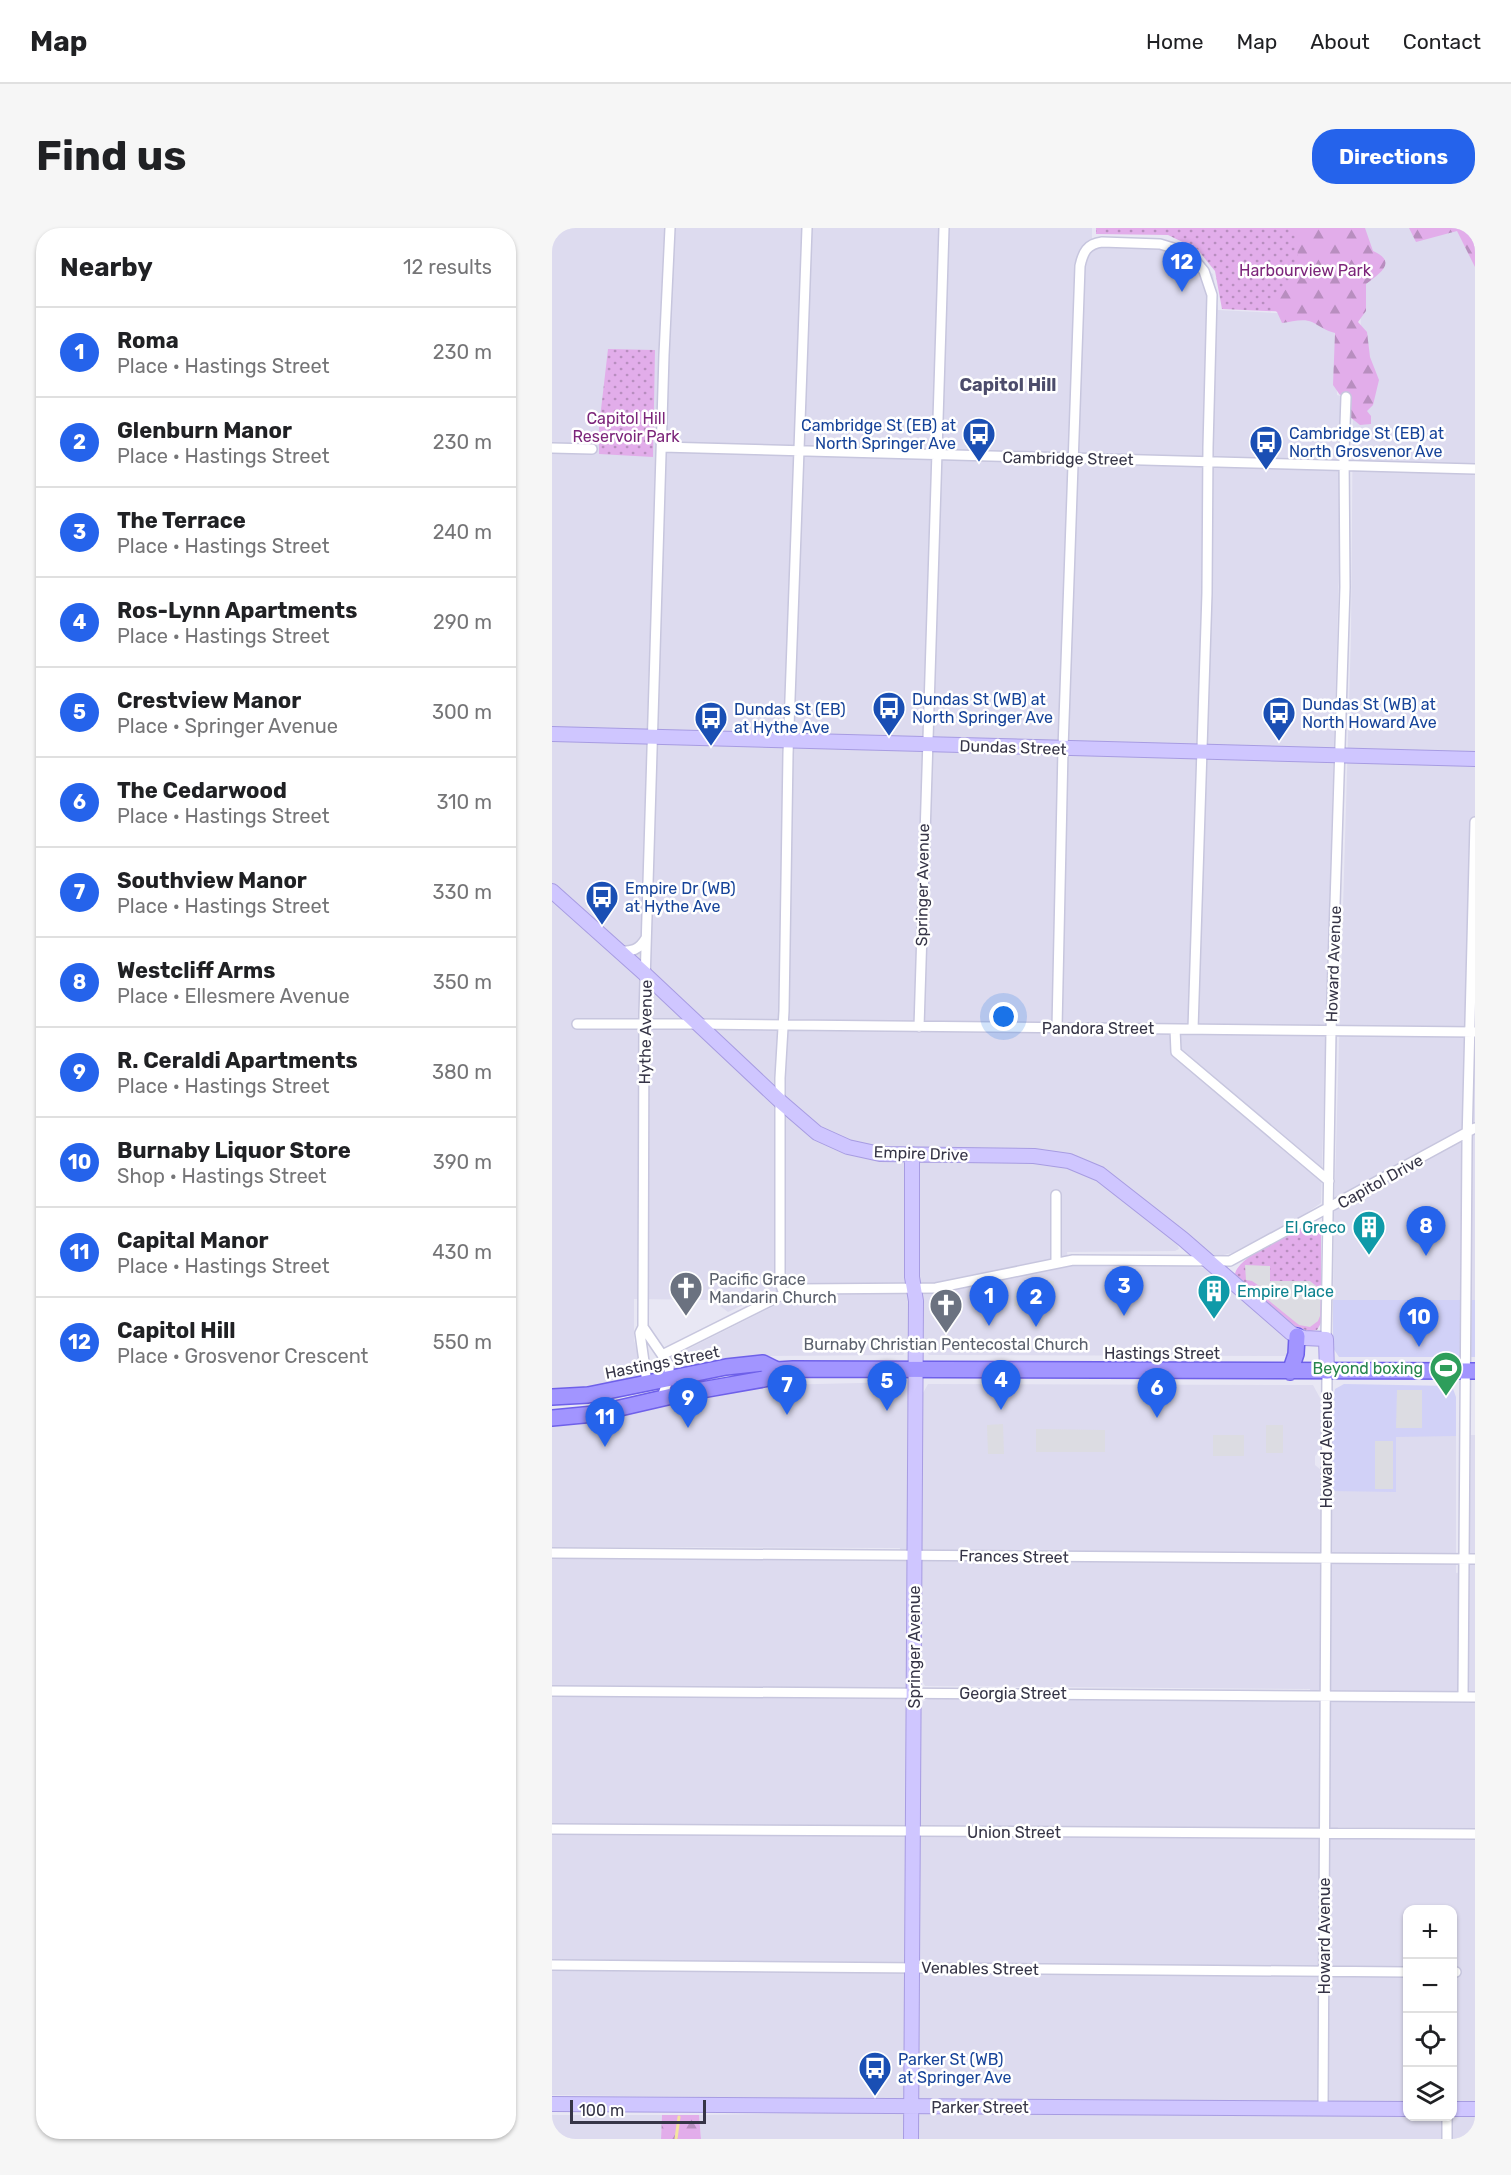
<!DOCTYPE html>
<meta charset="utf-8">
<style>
body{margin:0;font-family:Rubik,sans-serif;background:#f6f6f6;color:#202124}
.controls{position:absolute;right:18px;bottom:18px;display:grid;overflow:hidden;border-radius:12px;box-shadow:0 2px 4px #0004}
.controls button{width:54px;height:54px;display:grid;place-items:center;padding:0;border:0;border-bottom:2px solid #e0e0e0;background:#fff;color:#202124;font:30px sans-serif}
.scale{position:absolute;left:18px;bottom:15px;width:136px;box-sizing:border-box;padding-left:6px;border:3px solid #363547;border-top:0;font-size:16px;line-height:21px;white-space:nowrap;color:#363547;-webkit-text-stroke:4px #fff;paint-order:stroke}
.you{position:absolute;left:452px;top:789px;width:21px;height:21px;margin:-15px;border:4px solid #fff;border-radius:50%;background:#1a73e8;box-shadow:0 0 0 9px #1a73e833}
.badge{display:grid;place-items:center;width:39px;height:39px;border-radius:50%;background:#2563eb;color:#fff;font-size:20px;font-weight:700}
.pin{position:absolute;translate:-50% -50px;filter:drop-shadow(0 2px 3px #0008)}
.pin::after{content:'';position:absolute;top:32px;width:21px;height:18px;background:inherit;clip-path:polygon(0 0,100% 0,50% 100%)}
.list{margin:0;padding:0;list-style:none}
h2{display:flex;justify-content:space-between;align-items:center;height:78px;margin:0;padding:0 24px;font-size:26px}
h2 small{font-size:20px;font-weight:400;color:#757577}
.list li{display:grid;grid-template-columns:39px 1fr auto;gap:18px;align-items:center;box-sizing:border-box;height:90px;padding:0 24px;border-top:2px solid #e0e0e0}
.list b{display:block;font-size:22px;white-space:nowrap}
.list p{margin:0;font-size:20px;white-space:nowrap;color:#757577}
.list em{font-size:20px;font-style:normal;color:#757577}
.icon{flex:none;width:33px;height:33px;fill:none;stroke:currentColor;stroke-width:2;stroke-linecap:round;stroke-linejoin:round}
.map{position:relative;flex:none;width:923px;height:1911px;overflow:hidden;border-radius:24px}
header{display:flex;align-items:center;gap:36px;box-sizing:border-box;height:84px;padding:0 30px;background:#fff;border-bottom:2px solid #e0e0e0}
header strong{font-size:28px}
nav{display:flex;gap:33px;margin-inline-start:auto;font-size:21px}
.intro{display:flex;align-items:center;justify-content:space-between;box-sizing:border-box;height:144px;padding:0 36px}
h1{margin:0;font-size:42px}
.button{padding:15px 27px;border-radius:24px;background:#2563eb;color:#fff;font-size:21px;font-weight:700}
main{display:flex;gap:36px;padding:0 36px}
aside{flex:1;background:#fff;border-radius:24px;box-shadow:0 2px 4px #0004}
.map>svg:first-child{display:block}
.residential{fill:#dddbef}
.commercial{fill:#d1d1f7}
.green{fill:url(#green-dots)}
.forest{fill:url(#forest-firs)}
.parking{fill:#dcdce2}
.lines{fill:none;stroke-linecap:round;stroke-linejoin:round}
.stream{stroke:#f4e4a0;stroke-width:3}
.street-casing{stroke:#c7c6de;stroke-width:12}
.secondary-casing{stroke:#a79ce2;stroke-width:16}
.primary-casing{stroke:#6e60e9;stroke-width:18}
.street{stroke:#fff;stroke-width:9}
.secondary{stroke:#cfc6ff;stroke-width:14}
.primary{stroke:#a295ff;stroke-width:15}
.labels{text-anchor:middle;stroke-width:5;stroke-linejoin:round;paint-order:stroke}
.park-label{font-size:16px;fill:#7c257a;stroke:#fff}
.transit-label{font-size:16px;fill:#164399;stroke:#fff;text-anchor:start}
.street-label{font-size:16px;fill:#363547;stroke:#fff}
.culture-label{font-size:16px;fill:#0d838f;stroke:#fff;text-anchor:end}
.worship-label{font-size:16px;fill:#5b616d;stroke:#fff;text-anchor:start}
.leisure-label{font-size:16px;fill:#27864d;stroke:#fff;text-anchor:end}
.neighbourhood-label{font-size:18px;font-weight:bold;fill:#4c4c6b;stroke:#fff}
</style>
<header>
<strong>Map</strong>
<nav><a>Home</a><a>Map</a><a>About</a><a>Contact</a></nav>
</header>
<div class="intro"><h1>Find us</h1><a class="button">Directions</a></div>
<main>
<aside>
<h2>Nearby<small>12 results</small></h2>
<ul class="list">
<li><span class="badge">1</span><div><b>Roma</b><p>Place · Hastings Street</p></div><em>230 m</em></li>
<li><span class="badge">2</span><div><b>Glenburn Manor</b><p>Place · Hastings Street</p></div><em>230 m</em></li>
<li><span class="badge">3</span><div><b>The Terrace</b><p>Place · Hastings Street</p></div><em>240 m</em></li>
<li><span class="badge">4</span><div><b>Ros-Lynn Apartments</b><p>Place · Hastings Street</p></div><em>290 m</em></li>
<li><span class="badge">5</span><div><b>Crestview Manor</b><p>Place · Springer Avenue</p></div><em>300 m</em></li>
<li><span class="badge">6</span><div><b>The Cedarwood</b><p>Place · Hastings Street</p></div><em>310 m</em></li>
<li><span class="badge">7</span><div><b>Southview Manor</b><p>Place · Hastings Street</p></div><em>330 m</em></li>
<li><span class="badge">8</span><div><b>Westcliff Arms</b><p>Place · Ellesmere Avenue</p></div><em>350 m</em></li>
<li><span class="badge">9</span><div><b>R. Ceraldi Apartments</b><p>Place · Hastings Street</p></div><em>380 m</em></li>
<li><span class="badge">10</span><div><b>Burnaby Liquor Store</b><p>Shop · Hastings Street</p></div><em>390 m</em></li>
<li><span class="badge">11</span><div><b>Capital Manor</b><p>Place · Hastings Street</p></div><em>430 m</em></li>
<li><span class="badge">12</span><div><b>Capitol Hill</b><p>Place · Grosvenor Crescent</p></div><em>550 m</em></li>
</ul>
</aside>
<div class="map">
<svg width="923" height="1911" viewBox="0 0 923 1911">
<defs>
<pattern id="green-dots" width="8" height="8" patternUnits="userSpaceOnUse" patternTransform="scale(1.5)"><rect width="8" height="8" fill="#e2adea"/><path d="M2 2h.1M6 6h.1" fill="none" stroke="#b88ebf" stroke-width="1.8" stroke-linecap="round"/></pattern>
<pattern id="forest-firs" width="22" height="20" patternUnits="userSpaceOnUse" patternTransform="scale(1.5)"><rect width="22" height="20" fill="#e2adea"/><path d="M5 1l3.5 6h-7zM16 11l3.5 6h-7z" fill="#b88ebf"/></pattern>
</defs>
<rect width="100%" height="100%" fill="#e8e7f4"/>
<path class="residential" d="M 0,0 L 540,0 L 540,12 L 617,15 L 661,46 L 666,82 L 782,88 L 785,167 L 792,169 L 769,975 L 744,992 L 694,1018 L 680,1025 L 667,1028 L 660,1026 L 546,938 L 542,949 L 625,1015 L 627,1021 L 623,1023 L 515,1024 L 517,1038 L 626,1036 L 653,1040 L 740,1113 L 735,1128 L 377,1127 L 372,1121 L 372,1074 L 365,1045 L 356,1046 L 356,1119 L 351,1127 L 200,1128 L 127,1139 L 122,1132 L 126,1126 L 234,1072 L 216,1065 L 176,1084 L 160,1072 L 82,1071 L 82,1112 L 89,1137 L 86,1146 L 80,1150 L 38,1159 L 0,1161 Z
M 796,0 L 923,0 L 923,1072 L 781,1072 L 782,988 L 799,407 L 801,170 L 811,170 L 808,74 Z
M 349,1154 L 354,1157 L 356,1162 L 354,1478 L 369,1478 L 370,1474 L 376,1471 L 758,1472 L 758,1461 L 373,1458 L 369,1451 L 367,1339 L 370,1314 L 371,1165 L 376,1156 L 761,1157 L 768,1170 L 769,1200 L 769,1222 L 763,1228 L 763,1237 L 769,1242 L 768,1316 L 777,1316 L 777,1263 L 844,1208 L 904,1208 L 904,1345 L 917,1344 L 919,1207 L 923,1207 L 923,1600 L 786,1599 L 784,1610 L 923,1612 L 923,1874 L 901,1874 L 900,1682 L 856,1682 L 855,1873 L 387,1872 L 0,1867 L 0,1331 L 347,1332 L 348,1320 L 0,1319 L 0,1197 L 31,1195 L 134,1172 L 225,1157 Z
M 353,1884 L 923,1889 L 923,1911 L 149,1911 L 147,1887 Z
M 0,1887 L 110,1887 L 109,1911 L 0,1911 Z"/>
<path class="commercial" d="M 781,1072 L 923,1072 L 923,1129 L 787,1129 L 781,1120 Z
M 792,1156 L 900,1158 L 904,1169 L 904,1208 L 844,1209 L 844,1264 L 777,1263 L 777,1211 L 782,1166 L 783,1161 Z"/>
<path class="green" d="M 544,0 L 795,0 L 784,86 L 670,81 L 663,43 L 645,21 L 616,7 L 544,6 Z
M 56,121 L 103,122 L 101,229 L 47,226 L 47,199 Z
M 759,994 L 766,996 L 769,1000 L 769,1095 L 765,1102 L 757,1103 L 744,1099 L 683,1046 C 686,1028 742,1003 759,994 Z"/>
<path class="forest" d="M 741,0 L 813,0 L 821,23 C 846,34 828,45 814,56 L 814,83 L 806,94 L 815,104 L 818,129 L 827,152 L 821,177 L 815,183 L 819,188 L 819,196 L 808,197 L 798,189 L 798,172 L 795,165 L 788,167 L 781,157 L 783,105 C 774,103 768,98 760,94 C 751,90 740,94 730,95 L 725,84 L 719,79 L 721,71 C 750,55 749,29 741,0 Z
M 857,0 L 923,0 L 923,39 L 905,3 L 864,14 Z
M 110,1887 L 147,1887 L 149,1911 L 109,1911 Z"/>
<path class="parking" d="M 693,1037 L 718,1038 L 718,1053 L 758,1053 L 769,1062 L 768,1088 L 766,1093 L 758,1099 L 747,1097 L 715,1071 L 719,1066 L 700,1053 L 694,1052 Z
M 474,1052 L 502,1053 L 502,1079 L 462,1078 L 463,1062 Z
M 406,1072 L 406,1091 L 381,1091 L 381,1073 Z
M 845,1162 L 870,1162 L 870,1200 L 844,1200 Z
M 451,1196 L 452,1226 L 436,1226 L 435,1197 Z
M 714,1197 L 731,1197 L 731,1225 L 714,1225 Z
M 484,1201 L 553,1202 L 553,1224 L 484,1224 Z
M 661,1207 L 692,1207 L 692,1228 L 661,1228 Z
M 823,1213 L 841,1213 L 841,1261 L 823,1261 Z"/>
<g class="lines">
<path class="stream" d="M 124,1911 L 127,1889"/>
<g class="street-casing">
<path id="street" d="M 110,219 L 923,241
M 0,220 L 40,221
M 66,723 C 80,724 87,722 94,710
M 25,796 L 144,796 L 923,804
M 367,799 L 392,0
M 505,800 L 511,521 L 528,38 C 531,24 535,16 550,14 L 608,16 L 628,22 L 643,32 L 652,43 L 660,67 L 656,219 L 655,365 L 641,801
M 623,801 L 624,824 L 777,953
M 504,1034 L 504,967
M 232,1066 L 228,1055 L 228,850 L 232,783 L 236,526 L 255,0
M 91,1099 L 117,1137 L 117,1150 L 109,1171
M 774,1111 L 779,803 L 793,359 L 792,225 L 794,169
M 110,1127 L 232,1066 L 245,1061 L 384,1060 L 521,1032 L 678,1033 L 923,900
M 95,1155 L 88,1105 L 91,1099 L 92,787 L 112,127 L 118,0
M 0,1325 L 923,1331
M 0,1463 L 923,1469
M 911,1469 L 915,914 L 923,594
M 0,1601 L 923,1606
M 0,1737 L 856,1744
M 900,1744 L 904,1744
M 771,1881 L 775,1144
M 895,1911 L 895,1888"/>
</g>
<g class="secondary-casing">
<path id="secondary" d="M 0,506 L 923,531
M 0,663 L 94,747 L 229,874 L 265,905 L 296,919 L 328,926 L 482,928 L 517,933 L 548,946 L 631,1011 L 739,1105 L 752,1110 L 774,1111 L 775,1144
M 0,1876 L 856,1881
M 900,1881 L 923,1881
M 359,1911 L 364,1073 L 360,1049 L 360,926"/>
</g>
<g class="primary-casing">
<path id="primary" d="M 738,1144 L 744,1126 L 745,1108
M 0,1169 L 36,1167 L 174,1139 L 211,1135 L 225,1142
M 0,1190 L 42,1186 L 133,1165 L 212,1151 L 225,1142 L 241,1141 L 923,1143"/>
</g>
<use href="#street" class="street"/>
<use href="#secondary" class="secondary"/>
<use href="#primary" class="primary"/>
</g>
<defs>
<g id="bus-pin" transform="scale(1.725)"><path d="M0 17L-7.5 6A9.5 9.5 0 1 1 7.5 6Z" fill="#1a4fb4" stroke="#fff"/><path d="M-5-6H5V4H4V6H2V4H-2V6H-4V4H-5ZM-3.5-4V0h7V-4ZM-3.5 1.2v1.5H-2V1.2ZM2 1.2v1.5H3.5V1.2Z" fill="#fff"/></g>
<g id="building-pin" transform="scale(1.725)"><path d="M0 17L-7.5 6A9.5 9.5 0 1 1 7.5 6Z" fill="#0f9aa8" stroke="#fff"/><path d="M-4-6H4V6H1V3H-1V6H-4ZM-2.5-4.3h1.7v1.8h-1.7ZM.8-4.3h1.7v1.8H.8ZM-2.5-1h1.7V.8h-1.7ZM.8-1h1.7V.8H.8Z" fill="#fff"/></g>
<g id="church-pin" transform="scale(1.725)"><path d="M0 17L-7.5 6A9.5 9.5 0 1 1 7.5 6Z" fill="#6b7280" stroke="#fff"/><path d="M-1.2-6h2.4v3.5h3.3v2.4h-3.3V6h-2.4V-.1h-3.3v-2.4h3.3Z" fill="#fff"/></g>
<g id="stadium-pin" transform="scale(1.725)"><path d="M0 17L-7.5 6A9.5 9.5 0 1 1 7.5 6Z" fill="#2e9e5b" stroke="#fff"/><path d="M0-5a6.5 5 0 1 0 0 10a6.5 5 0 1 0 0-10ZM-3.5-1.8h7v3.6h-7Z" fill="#fff"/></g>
</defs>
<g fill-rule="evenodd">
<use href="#bus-pin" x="427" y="206"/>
<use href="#bus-pin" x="714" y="214"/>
<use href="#bus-pin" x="337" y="480"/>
<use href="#bus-pin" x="727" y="485"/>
<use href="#bus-pin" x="159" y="490"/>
<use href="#bus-pin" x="50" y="669"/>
<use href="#building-pin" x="817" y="999"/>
<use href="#church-pin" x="134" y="1060"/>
<use href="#building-pin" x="662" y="1063"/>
<use href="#church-pin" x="394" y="1077"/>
<use href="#stadium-pin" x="894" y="1140"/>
<use href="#bus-pin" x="323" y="1840"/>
</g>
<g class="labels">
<g class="park-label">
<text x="753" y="48">Harbourview Park</text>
<text x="74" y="196">Capitol Hill<tspan x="74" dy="18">Reservoir Park</tspan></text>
</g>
<g class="transit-label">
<text x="404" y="203" text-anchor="end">Cambridge St (EB) at<tspan x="404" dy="18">North Springer Ave</tspan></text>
<text x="737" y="211">Cambridge St (EB) at<tspan x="737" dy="18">North Grosvenor Ave</tspan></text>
<text x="360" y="477">Dundas St (WB) at<tspan x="360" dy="18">North Springer Ave</tspan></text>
<text x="750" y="482">Dundas St (WB) at<tspan x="750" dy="18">North Howard Ave</tspan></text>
<text x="182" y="487">Dundas St (EB)<tspan x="182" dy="18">at Hythe Ave</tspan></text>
<text x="73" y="666">Empire Dr (WB)<tspan x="73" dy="18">at Hythe Ave</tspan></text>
<text x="346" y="1837">Parker St (WB)<tspan x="346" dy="18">at Springer Ave</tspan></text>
</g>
<g class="street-label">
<text transform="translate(516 230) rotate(1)" y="6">Cambridge Street</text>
<text transform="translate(461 519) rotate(2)" y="6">Dundas Street</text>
<text transform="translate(370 657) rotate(-89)" y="6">Springer Avenue</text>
<text transform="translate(781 736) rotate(-88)" y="6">Howard Avenue</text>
<text x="546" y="806">Pandora Street</text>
<text transform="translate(93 804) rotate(-89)" y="6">Hythe Avenue</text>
<text transform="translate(369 925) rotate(2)" y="6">Empire Drive</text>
<text transform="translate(828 953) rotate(-29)" y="6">Capitol Drive</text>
<text x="610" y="1131">Hastings Street</text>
<text transform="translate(110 1134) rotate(-11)" y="6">Hastings Street</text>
<text transform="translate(774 1222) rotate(-90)" y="6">Howard Avenue</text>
<text transform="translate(462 1328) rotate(1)" y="6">Frances Street</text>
<text transform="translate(362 1419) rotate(-90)" y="6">Springer Avenue</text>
<text x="461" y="1471">Georgia Street</text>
<text x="462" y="1610">Union Street</text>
<text transform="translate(772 1708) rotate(-90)" y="6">Howard Avenue</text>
<text transform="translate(428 1740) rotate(1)" y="6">Venables Street</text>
<text x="428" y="1885">Parker Street</text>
</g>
<g class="culture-label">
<text x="794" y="1005">El Greco</text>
<text x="685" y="1069" text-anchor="start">Empire Place</text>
</g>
<g class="worship-label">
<text x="157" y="1057">Pacific Grace<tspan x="157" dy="18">Mandarin Church</tspan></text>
<text x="394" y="1122" text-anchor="middle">Burnaby Christian Pentecostal Church</text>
</g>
<g class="leisure-label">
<text x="871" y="1146">Beyond boxing</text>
</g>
<g class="neighbourhood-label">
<text x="456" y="163">Capitol Hill</text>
</g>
</g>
</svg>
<div class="controls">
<button>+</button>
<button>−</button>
<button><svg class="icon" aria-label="locate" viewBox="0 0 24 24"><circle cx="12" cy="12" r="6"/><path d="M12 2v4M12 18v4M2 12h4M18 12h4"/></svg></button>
<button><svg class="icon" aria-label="layers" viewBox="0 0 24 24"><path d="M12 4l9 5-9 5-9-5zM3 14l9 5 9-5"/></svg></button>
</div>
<div class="scale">100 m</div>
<div class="you"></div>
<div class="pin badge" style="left:437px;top:1098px">1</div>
<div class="pin badge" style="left:484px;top:1099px">2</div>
<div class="pin badge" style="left:572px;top:1088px">3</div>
<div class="pin badge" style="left:449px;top:1182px">4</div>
<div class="pin badge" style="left:335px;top:1183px">5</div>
<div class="pin badge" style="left:605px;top:1190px">6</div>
<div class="pin badge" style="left:235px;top:1187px">7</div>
<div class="pin badge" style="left:874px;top:1028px">8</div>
<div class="pin badge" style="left:136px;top:1200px">9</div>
<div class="pin badge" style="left:867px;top:1119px">10</div>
<div class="pin badge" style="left:53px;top:1219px">11</div>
<div class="pin badge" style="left:630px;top:64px">12</div>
</div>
</main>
